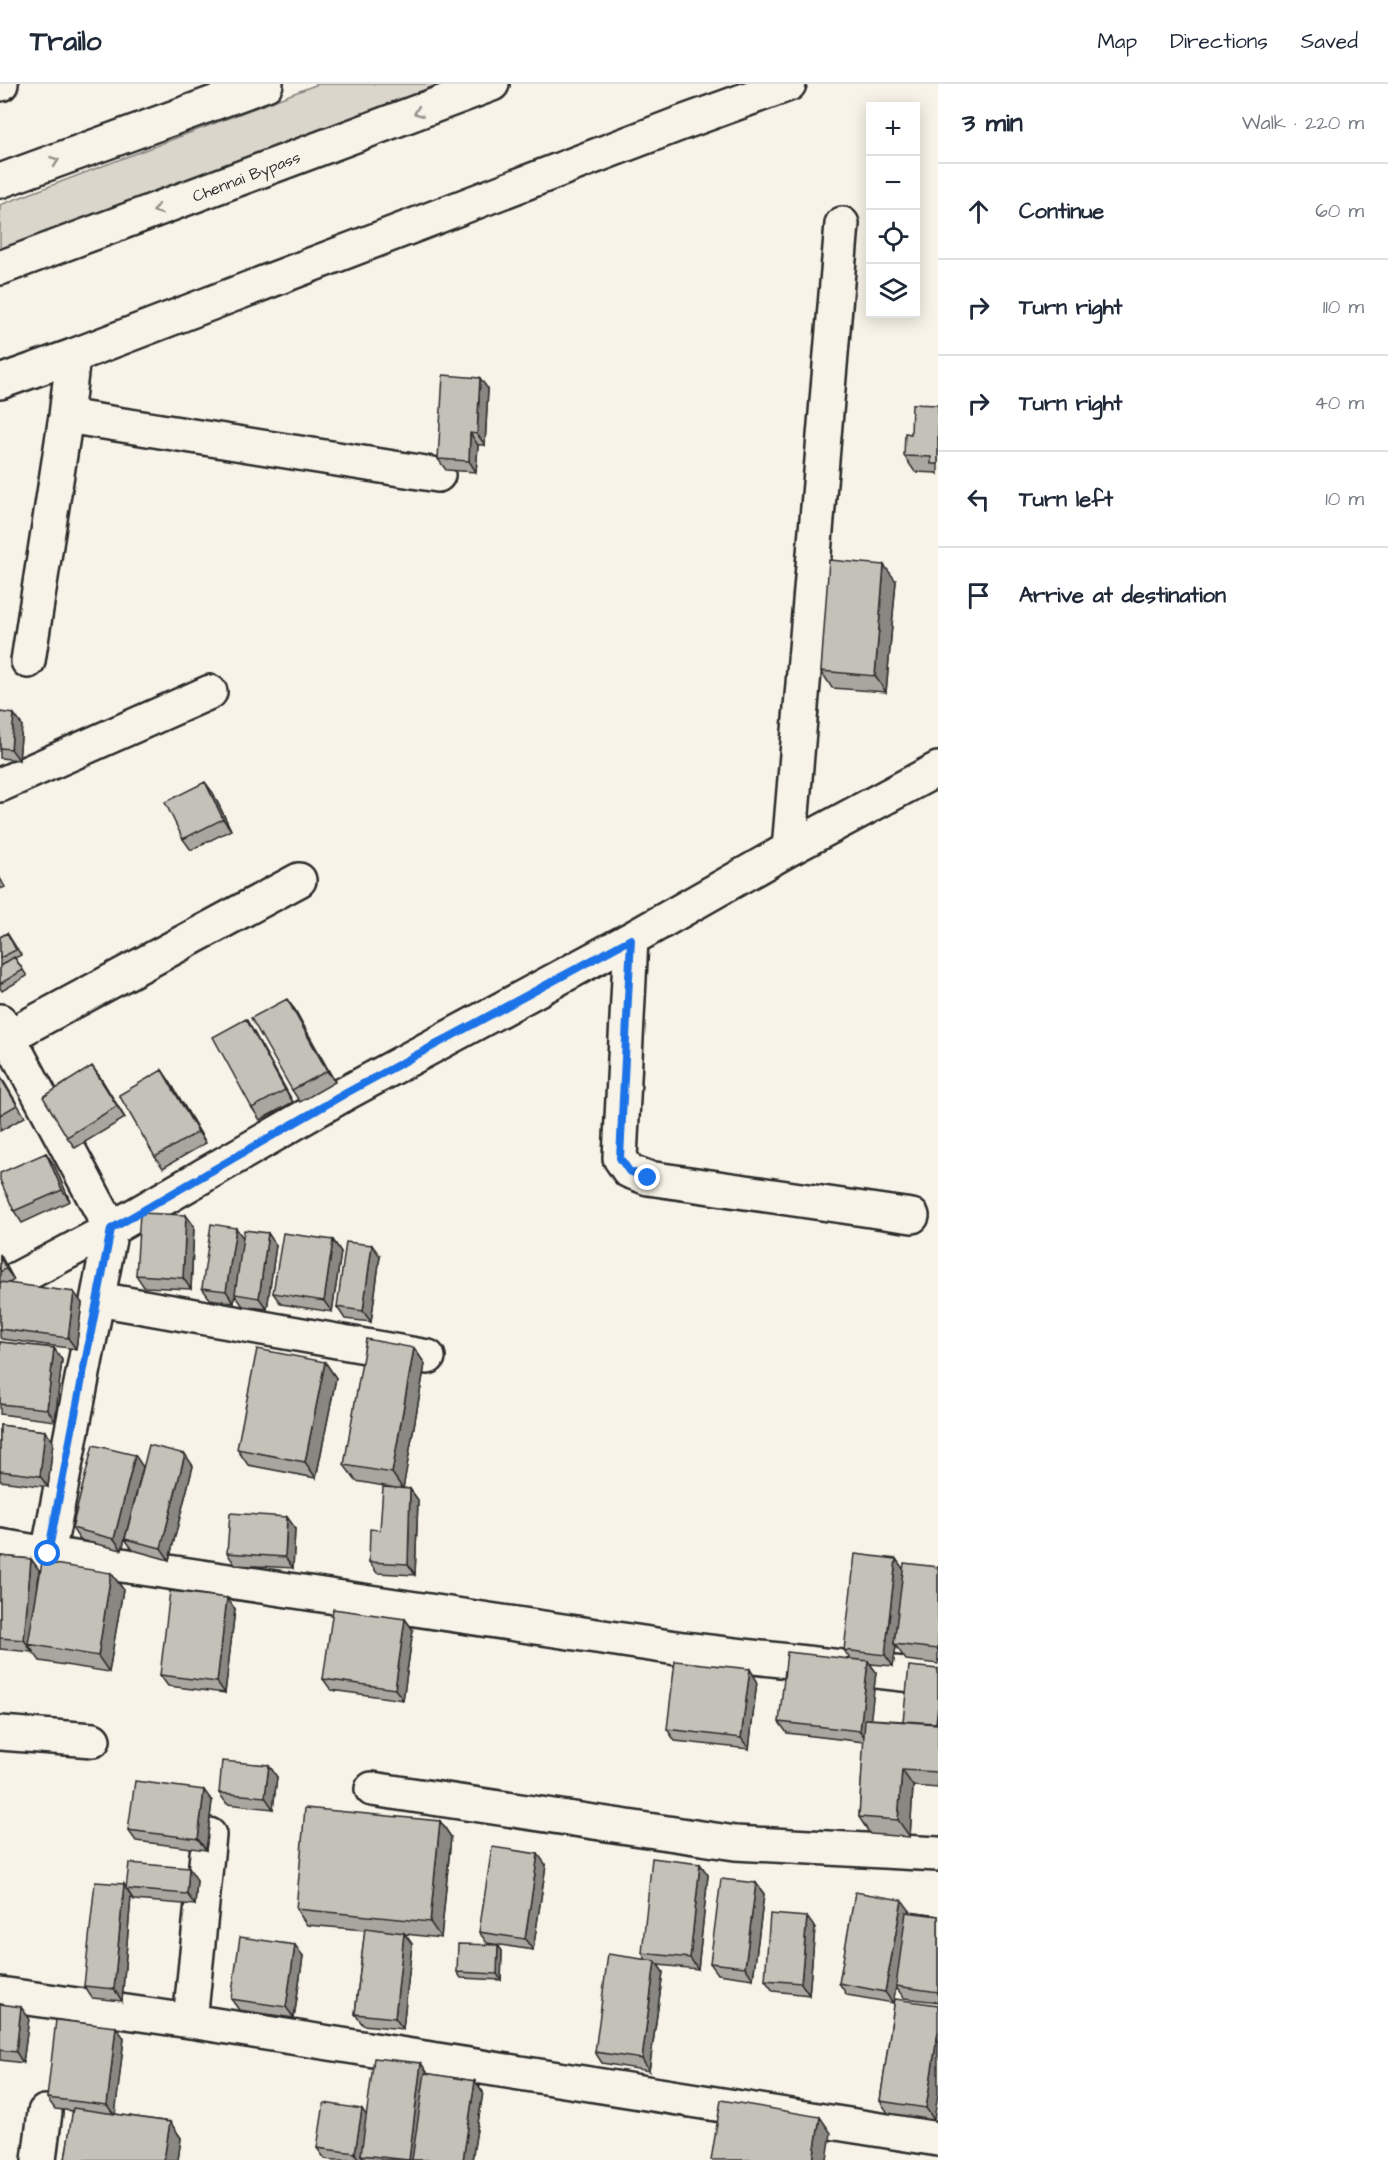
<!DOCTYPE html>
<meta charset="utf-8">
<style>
body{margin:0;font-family:"Architects Daughter",sans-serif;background:#f2f2f3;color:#1f2937}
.controls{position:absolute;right:18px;top:18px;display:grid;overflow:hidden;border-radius:0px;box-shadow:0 3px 15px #0003}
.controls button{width:54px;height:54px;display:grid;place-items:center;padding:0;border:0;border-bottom:2px solid #e0e1e3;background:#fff;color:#1f2937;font:30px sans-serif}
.stop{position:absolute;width:18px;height:18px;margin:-14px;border:4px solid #1a73e8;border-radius:50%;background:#fff}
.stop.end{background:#1a73e8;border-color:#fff;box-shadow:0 2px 6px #0008}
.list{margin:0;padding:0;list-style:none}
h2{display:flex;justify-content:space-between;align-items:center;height:78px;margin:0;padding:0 24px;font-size:26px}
h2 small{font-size:20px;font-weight:400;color:#747a83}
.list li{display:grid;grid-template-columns:39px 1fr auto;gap:18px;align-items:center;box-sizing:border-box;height:96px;padding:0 24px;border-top:2px solid #e0e1e3}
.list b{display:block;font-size:22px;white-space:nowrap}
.list em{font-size:20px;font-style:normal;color:#747a83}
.icon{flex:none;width:33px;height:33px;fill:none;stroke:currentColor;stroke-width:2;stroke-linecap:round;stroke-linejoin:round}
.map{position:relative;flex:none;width:938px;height:2076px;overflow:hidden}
header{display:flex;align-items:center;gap:36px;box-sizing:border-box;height:84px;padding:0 30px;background:#fff;border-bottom:2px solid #e0e1e3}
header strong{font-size:28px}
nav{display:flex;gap:33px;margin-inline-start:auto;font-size:21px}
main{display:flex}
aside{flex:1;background:#fff}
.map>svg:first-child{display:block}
.green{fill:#dad6cc;stroke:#82807c;stroke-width:1.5}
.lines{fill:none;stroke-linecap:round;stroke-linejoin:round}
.minor-casing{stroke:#2b2b2b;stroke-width:38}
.tertiary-casing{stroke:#2b2b2b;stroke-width:38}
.trunk-casing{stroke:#2b2b2b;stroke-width:38}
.minor{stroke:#f7f3e8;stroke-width:33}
.tertiary{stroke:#f7f3e8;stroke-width:33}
.trunk{stroke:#f7f3e8;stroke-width:33}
.wall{fill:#a9a69f;stroke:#2b2b2b;stroke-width:1.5}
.shaded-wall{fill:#898782;stroke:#2b2b2b;stroke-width:1.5}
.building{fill:#c4c1b9;stroke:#2b2b2b;stroke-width:1.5}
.oneway{stroke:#918f8a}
.route{stroke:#1a73e8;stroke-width:8}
.labels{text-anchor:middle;stroke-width:6;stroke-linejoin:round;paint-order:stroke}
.street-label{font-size:16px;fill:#2b2b2b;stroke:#f7f3e8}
</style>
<header>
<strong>Trailo</strong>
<nav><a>Map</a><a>Directions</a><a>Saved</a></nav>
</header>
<main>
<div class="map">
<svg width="938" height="2076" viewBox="0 0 938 2076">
<rect width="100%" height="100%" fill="#f7f3e8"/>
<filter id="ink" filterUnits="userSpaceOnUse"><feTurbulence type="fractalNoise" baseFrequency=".0167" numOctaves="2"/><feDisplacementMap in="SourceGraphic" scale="12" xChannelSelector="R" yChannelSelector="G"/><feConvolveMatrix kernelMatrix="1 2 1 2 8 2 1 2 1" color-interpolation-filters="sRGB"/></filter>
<g filter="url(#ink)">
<path class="green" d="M 318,0 L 447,0 L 0,171 L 0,121 Z"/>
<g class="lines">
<g class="minor-casing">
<path id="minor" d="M 66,332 L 438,391
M 28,577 L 66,332 L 73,272
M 938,685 L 789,765 L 631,855 L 348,1008 L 111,1145 L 48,1470 L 683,1565 L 938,1594
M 0,701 L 210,608
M 789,765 L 842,140
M 631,855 L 620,1074 L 629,1087 L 648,1094 L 912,1132
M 0,937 L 111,1145 L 0,1204
M 0,957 L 299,796
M 98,1215 L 428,1273
M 0,1462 L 48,1470
M 0,1649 L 93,1656
M 372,1705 L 735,1759 L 938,1770
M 0,1910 L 190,1937 L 938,2055
M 190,1937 L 209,1751
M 39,2076 L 45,2028"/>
</g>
<g class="tertiary-casing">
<path id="tertiary" d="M 0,0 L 1,0
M 0,298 L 73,272 L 679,40 L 789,0"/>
</g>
<g class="trunk-casing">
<path id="trunk" d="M 0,97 L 266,0
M 0,184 L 492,0"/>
</g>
<use href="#minor" class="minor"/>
<use href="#tertiary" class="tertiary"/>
<use href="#trunk" class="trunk"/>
</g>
<path class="wall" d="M 488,305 L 485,361 L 478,361 L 476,388 L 446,386 L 438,375 Z
M 938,321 L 938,390 L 937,389 L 915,388 L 904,372 L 911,350 Z
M 896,497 L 886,608 L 832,604 L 821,587 Z
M 0,628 L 22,641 L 19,676 L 0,674 Z
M 213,709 L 231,746 L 191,766 L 183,755 Z
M 0,794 L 5,803 L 0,805 Z
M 7,849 L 21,871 L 15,874 L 27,892 L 2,907 L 0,904 L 0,853 Z
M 295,926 L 335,998 L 300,1018 L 292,1006 Z
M 246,935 L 253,947 L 293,1018 L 260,1036 L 252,1024 Z
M 162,986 L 170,998 L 206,1059 L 163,1084 L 155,1073 Z
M 0,991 L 25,1033 L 0,1047 Z
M 100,993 L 125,1034 L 75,1064 L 67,1053 Z
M 46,1069 L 54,1081 L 70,1117 L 22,1139 L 14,1127 Z
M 194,1142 L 191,1205 L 144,1203 L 136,1191 Z
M 243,1155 L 276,1161 L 267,1225 L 243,1222 L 235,1211 L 234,1219 L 210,1215 L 202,1204 Z
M 333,1156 L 341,1168 L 332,1228 L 281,1220 L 273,1209 Z
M 0,1170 L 14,1196 L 9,1199 L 82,1219 L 76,1265 L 2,1255 L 0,1253 Z
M 380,1172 L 371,1238 L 345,1235 L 337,1223 Z
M 0,1258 L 54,1264 L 62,1276 L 55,1337 L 0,1330 Z
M 414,1264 L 425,1280 L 403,1404 L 410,1405 L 418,1416 L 415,1491 L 377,1489 L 369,1478 L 396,1404 L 356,1397 L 344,1381 Z
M 325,1278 L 336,1294 L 316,1394 L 248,1381 L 237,1365 Z
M 0,1341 L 45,1347 L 53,1358 L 48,1403 L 0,1397 Z
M 193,1382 L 169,1476 L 133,1466 L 125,1455 Z
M 143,1383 L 122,1466 L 80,1456 L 72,1444 Z
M 287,1433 L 295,1444 L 293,1484 L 235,1481 L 227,1469 Z
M 0,1472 L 31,1475 L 39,1486 L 38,1504 L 111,1489 L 123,1505 L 109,1588 L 40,1577 L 32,1566 L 32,1568 L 0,1565 Z
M 896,1475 L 903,1486 L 938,1483 L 938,1580 L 906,1576 L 896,1562 L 893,1582 L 870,1580 L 876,1588 L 870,1635 L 903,1637 L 938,1585 L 938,1704 L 913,1702 L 910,1753 L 870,1750 L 859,1733 L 864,1658 L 787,1649 L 779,1638 L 850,1575 L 844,1566 Z
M 235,1525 L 225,1609 L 168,1602 L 160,1591 Z
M 405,1535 L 413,1546 L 403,1616 L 331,1606 L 323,1595 Z
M 757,1597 L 749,1665 L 675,1657 L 667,1645 Z
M 277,1693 L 273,1725 L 227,1720 L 219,1709 Z
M 212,1717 L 206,1766 L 136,1757 L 128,1746 Z
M 440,1737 L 451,1753 L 441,1854 L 405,1850 L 412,1860 L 403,1945 L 363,1941 L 355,1930 L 365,1846 L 307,1841 L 296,1825 Z
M 700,1780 L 708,1791 L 698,1885 L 658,1881 L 663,1888 L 649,1987 L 602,1979 L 595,1968 L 646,1876 L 642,1869 Z
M 546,1781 L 533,1866 L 487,1859 L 479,1848 Z
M 197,1796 L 195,1821 L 134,1816 L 131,1812 L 122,1917 L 92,1914 L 84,1902 L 127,1804 Z
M 756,1799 L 764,1810 L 753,1895 L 718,1890 L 710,1879 Z
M 910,1827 L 910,1828 L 938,1832 L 938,1918 L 904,1914 L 896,1903 L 893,1919 L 847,1911 L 839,1899 Z
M 815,1844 L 809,1911 L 773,1907 L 765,1896 Z
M 498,1861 L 502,1867 L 501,1896 L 461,1894 L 457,1888 Z
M 303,1872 L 294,1934 L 239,1926 L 231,1915 Z
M 895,1915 L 934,2036 L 888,2029 L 880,2017 Z
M 0,1920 L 29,1934 L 23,1979 L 0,1976 Z
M 124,1954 L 115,2030 L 170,2038 L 181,2054 L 178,2076 L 65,2076 L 73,2027 L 55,2025 L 47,2014 Z
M 429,1990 L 475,1997 L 483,2008 L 472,2076 L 365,2076 L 364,2074 L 363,2076 L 332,2076 L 325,2075 L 317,2064 L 362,2025 L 366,2032 Z"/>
<path class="shaded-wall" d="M 480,294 L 488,305 L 485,361 L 477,350 Z
M 470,349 L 478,361 L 476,388 L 469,377 Z
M 884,481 L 896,497 L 886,608 L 875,592 Z
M 14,630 L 22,641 L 19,676 L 11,665 Z
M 205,698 L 213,709 L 231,746 L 223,735 Z
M 287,915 L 295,926 L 335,998 L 327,987 Z
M 246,935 L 253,947 L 293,1018 L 285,1006 Z
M 92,982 L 100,993 L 125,1034 L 117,1022 Z
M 162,986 L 170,998 L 206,1059 L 198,1048 Z
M 46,1069 L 54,1081 L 70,1117 L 62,1106 Z
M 186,1131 L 194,1142 L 191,1205 L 183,1194 Z
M 236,1144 L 244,1155 L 234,1219 L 226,1207 Z
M 268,1149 L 276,1161 L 267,1225 L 259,1214 Z
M 333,1156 L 341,1168 L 332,1228 L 324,1217 Z
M 372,1161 L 380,1172 L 371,1238 L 363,1227 Z
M 0,1170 L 14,1196 L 6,1185 L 0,1173 Z
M 74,1208 L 82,1219 L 76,1265 L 68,1254 Z
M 54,1264 L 62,1276 L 55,1337 L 47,1325 Z
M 414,1264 L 425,1280 L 403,1405 L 392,1389 Z
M 325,1278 L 336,1294 L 316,1394 L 305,1378 Z
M 45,1347 L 53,1358 L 48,1403 L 40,1392 Z
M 185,1370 L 193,1382 L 169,1476 L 161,1464 Z
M 135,1371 L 143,1383 L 122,1466 L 114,1455 Z
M 410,1405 L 418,1416 L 415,1491 L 408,1480 Z
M 287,1433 L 295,1444 L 293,1484 L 285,1473 Z
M 31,1475 L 39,1486 L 33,1561 L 28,1560 L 32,1566 L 32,1568 L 24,1556 Z
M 896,1475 L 904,1486 L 894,1560 L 896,1562 L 893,1582 L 885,1571 Z
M 111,1489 L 123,1505 L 109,1588 L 98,1572 Z
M 227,1514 L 235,1525 L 225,1609 L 217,1598 Z
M 405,1535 L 413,1546 L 403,1616 L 395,1605 Z
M 868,1577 L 876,1588 L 868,1658 L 860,1647 Z
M 750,1585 L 757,1597 L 749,1665 L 741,1654 Z
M 938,1621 L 938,1645 L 935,1642 Z
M 269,1681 L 277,1693 L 273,1725 L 265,1713 Z
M 902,1686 L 913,1702 L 910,1753 L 898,1736 Z
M 204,1706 L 212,1717 L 206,1766 L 198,1755 Z
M 440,1737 L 451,1753 L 441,1854 L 430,1838 Z
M 538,1770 L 546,1781 L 533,1866 L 525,1855 Z
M 700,1780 L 708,1791 L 698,1885 L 690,1874 Z
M 189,1784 L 197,1796 L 195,1821 L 187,1810 Z
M 756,1799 L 764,1810 L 753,1895 L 745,1883 Z
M 124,1800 L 131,1812 L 122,1917 L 114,1905 Z
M 902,1816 L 910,1827 L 893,1919 L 885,1908 Z
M 807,1833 L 815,1844 L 809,1911 L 801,1899 Z
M 404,1849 L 412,1860 L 403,1945 L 395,1934 Z
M 295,1861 L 303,1872 L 294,1934 L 286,1923 Z
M 498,1861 L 502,1867 L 501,1896 L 497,1890 Z
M 655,1877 L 663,1888 L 649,1987 L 642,1975 Z
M 21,1923 L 29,1934 L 23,1979 L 16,1968 Z
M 116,1943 L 124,1954 L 115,2032 L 107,2021 Z
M 938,1947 L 938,2010 L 934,2036 L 926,2024 Z
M 421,1979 L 429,1991 L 419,2076 L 409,2076 Z
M 475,1997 L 483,2008 L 472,2076 L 463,2076 Z
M 362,2025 L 370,2036 L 361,2071 L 364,2074 L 363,2076 L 359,2076 L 355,2069 Z
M 820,2033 L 831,2049 L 827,2076 L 813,2076 Z
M 170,2038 L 181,2054 L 178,2076 L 164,2076 Z"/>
<path class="building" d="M 443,291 L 480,294 L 477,350 L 470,349 L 469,377 L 438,375 Z
M 912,320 L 938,321 L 938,380 L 931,380 L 931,373 L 904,372 L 905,349 L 911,350 Z
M 829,476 L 884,481 L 875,592 L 821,587 Z
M 0,628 L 14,630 L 11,665 L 0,664 Z
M 205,698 L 223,735 L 183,755 L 165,718 Z
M 7,849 L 16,866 L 0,874 L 0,853 Z
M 14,873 L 23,886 L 0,900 L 0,882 Z
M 287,915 L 327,987 L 292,1006 L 251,934 Z
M 246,935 L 285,1006 L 252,1024 L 213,953 Z
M 92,982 L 117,1022 L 67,1053 L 43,1013 Z
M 162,986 L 198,1048 L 155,1073 L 119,1011 Z
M 0,993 L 17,1021 L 0,1031 Z
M 46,1069 L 62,1106 L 14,1127 L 0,1096 L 0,1089 Z
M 140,1129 L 186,1131 L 183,1194 L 136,1191 Z
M 211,1140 L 236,1144 L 226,1207 L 202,1204 Z
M 244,1146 L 268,1149 L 259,1214 L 235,1210 Z
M 283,1149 L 333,1156 L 324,1217 L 273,1209 Z
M 346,1158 L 372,1161 L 363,1227 L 337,1223 Z
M 0,1173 L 6,1185 L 0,1188 Z
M 0,1198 L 74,1208 L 68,1254 L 0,1245 Z
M 366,1255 L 414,1264 L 392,1389 L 344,1381 Z
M 0,1258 L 54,1264 L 47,1325 L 0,1320 Z
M 257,1265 L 325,1278 L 305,1378 L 237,1365 Z
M 0,1341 L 45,1347 L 40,1392 L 0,1387 Z
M 93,1361 L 135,1371 L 114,1455 L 72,1444 Z
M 149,1361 L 185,1370 L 161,1464 L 125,1455 Z
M 383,1403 L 410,1405 L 408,1480 L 369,1478 L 370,1445 L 380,1446 Z
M 230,1429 L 287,1433 L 285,1473 L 227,1469 Z
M 855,1470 L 896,1475 L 885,1571 L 844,1566 Z
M 0,1472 L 31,1475 L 24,1556 L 0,1554 Z
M 42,1478 L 111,1489 L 98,1572 L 28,1560 Z
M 904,1479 L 938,1483 L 938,1565 L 894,1560 Z
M 170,1507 L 227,1514 L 217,1598 L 160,1591 Z
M 333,1525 L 405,1535 L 395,1605 L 323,1595 Z
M 787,1568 L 868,1577 L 860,1647 L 779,1638 Z
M 675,1577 L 750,1585 L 741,1654 L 667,1645 Z
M 909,1582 L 938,1585 L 938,1621 L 936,1639 L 903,1637 Z
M 865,1635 L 938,1640 L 938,1688 L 902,1686 L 898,1736 L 859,1733 Z
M 222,1677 L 269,1681 L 265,1713 L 219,1709 Z
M 135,1697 L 204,1706 L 198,1755 L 128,1746 Z
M 305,1724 L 440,1737 L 430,1838 L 296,1825 Z
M 492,1763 L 538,1770 L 525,1855 L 479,1848 Z
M 652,1774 L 700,1780 L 690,1874 L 642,1869 Z
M 129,1779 L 189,1784 L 187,1810 L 126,1805 Z
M 721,1795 L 756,1799 L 745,1883 L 710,1879 Z
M 95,1798 L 124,1800 L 114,1905 L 84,1902 Z
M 855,1808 L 902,1816 L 885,1908 L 839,1899 Z
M 906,1828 L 938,1832 L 938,1908 L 896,1902 Z
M 770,1830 L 807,1833 L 801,1899 L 765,1896 Z
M 365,1844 L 404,1849 L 395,1934 L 355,1930 Z
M 240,1853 L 295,1861 L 286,1923 L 231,1915 Z
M 458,1860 L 498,1861 L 497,1890 L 457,1888 Z
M 608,1870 L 655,1877 L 642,1975 L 595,1968 Z
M 895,1915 L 938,1921 L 938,1947 L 926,2024 L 880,2017 Z
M 0,1920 L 21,1923 L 16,1968 L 0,1966 Z
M 56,1936 L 116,1943 L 107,2021 L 47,2014 Z
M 374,1974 L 421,1979 L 409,2076 L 361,2071 Z
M 425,1989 L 475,1997 L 463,2076 L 412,2076 Z
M 721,2016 L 820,2033 L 813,2076 L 711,2076 Z
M 324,2019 L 362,2025 L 355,2069 L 317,2064 Z
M 73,2024 L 170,2038 L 164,2076 L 65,2076 Z"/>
<defs><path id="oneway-chevron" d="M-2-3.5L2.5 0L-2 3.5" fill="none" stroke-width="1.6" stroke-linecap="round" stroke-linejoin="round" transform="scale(1.5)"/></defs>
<g class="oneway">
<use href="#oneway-chevron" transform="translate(418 28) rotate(159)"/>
<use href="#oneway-chevron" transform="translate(55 77) rotate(-20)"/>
<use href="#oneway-chevron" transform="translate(157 126) rotate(159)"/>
</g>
</g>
<g class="lines" filter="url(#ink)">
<path class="route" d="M 48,1470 L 111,1145 L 348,1008 L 631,855 L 620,1074 L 629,1087 L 648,1094"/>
</g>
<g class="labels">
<g class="street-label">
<text transform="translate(246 92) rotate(-21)" y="6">Chennai Bypass</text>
</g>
</g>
</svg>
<div class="controls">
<button>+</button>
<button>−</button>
<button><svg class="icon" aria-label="locate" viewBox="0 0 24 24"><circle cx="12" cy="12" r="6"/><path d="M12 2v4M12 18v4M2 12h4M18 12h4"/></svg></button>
<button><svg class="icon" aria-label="layers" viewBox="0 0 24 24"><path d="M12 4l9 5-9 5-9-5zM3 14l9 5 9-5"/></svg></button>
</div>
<div class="stop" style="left:48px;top:1470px"></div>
<div class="stop end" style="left:648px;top:1094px"></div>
</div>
<aside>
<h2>3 min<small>Walk · 220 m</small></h2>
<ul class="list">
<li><svg class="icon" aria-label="ahead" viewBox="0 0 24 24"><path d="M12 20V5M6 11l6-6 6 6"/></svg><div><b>Continue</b></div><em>60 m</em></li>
<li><svg class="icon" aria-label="right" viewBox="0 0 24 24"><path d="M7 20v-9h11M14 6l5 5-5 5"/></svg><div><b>Turn right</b></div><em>110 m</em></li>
<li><svg class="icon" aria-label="right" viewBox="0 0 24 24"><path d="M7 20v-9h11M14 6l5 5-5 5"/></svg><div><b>Turn right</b></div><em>40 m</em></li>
<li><svg class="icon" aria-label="left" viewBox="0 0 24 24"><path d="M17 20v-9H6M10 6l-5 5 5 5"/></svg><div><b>Turn left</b></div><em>10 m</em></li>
<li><svg class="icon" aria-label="arrive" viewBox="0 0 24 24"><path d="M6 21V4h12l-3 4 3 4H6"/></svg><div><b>Arrive at destination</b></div></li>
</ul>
</aside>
</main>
